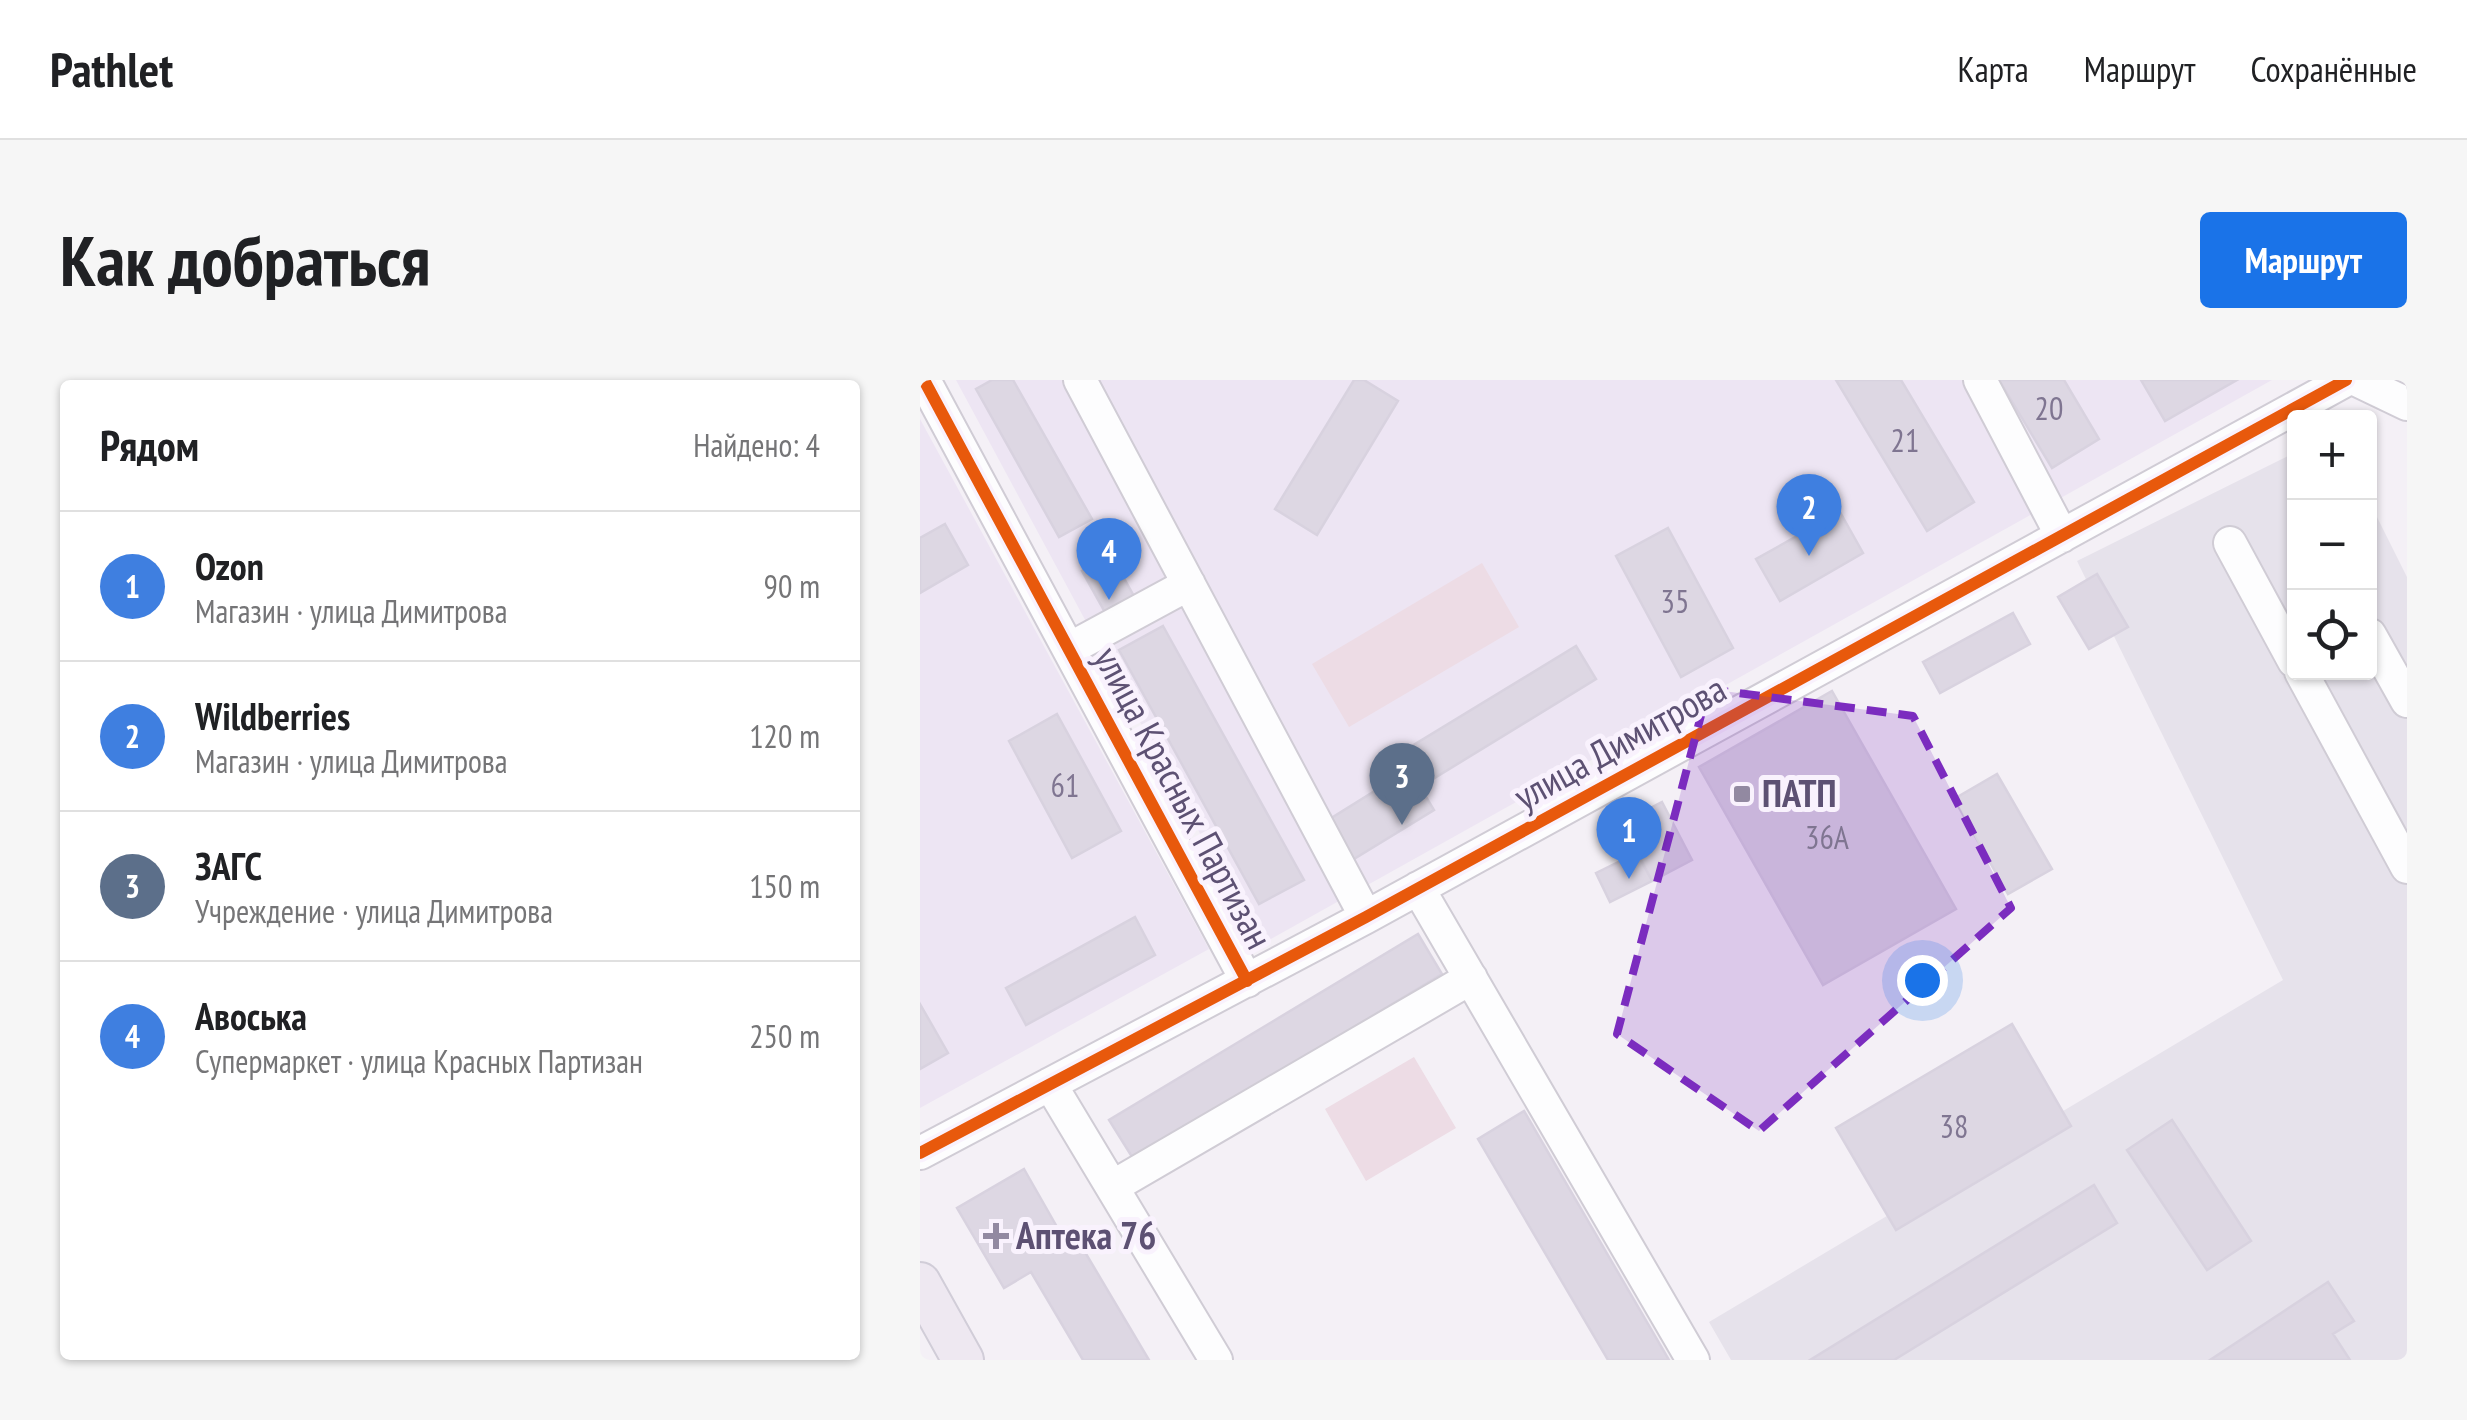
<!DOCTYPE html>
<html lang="ru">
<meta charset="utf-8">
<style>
body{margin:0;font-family:"PT Sans Narrow",sans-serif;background:#f6f6f6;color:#202124}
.controls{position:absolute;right:30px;top:30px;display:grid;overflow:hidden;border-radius:10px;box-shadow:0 2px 8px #0004}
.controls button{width:90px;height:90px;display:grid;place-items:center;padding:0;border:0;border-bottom:2px solid #e0e0e0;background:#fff;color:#202124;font:50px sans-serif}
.you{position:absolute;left:1002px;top:600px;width:35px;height:35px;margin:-25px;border:8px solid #fff;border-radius:50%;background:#1a73e8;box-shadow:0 0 0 15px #1a73e833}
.badge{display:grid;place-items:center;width:65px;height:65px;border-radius:50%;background:#1a73e8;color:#fff;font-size:32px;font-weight:700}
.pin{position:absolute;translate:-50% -82px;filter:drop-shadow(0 2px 5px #0008)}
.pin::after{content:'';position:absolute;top:52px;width:35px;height:30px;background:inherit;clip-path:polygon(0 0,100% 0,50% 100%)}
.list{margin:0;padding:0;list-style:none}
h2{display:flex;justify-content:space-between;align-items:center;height:130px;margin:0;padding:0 40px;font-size:42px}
h2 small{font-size:32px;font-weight:400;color:#757577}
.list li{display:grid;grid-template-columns:65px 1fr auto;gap:30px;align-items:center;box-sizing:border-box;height:150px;padding:0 40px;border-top:2px solid #e0e0e0}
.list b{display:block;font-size:38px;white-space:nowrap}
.list p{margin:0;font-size:32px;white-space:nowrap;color:#757577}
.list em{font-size:32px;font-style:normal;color:#757577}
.icon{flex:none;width:55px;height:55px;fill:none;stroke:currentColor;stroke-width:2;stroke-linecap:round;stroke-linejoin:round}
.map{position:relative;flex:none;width:1487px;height:980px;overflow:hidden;border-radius:10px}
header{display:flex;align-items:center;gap:60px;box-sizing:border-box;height:140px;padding:0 50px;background:#fff;border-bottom:2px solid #e0e0e0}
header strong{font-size:48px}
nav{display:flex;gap:55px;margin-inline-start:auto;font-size:35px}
.intro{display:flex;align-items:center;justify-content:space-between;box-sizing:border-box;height:240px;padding:0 60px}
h1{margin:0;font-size:70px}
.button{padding:25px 45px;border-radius:10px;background:#1a73e8;color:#fff;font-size:35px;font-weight:700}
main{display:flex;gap:60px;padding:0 60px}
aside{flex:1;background:#fff;border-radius:10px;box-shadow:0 2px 8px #0004}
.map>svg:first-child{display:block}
.residential{fill:#ede5f3}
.industrial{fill:#e6e2eb}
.green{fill:#eddce5}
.building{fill:#ddd7e3;stroke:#d8d2df;stroke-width:2.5}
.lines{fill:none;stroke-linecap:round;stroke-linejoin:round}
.minor-casing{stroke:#d0ccd5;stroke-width:36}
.major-casing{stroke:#d1cdd8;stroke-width:44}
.minor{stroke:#fdfdfe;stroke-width:32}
.major{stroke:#eee8f1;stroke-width:40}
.cycleway-casing{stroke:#f9f2fd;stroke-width:19}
.cycleway{stroke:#e8590c;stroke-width:12}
.marked{fill:#7b2cbf;fill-opacity:0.2;stroke:#7b2cbf;stroke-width:8;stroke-dasharray:20 12;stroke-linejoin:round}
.poi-dot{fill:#9289a1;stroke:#f9f2fd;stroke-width:4}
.labels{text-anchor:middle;stroke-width:10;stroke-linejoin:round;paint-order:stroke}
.number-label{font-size:32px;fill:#7f7591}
.street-label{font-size:38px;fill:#5d5173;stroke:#f9f2fd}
.poi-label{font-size:38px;font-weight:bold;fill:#5d5173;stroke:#f9f2fd;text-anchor:start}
</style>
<header>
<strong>Pathlet</strong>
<nav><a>Карта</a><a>Маршрут</a><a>Сохранённые</a></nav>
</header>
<div class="intro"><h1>Как добраться</h1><a class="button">Маршрут</a></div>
<main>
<aside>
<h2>Рядом<small>Найдено: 4</small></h2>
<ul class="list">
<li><span class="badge" style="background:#3f7fe0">1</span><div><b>Ozon</b><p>Магазин · улица Димитрова</p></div><em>90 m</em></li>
<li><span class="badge" style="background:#3f7fe0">2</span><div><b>Wildberries</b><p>Магазин · улица Димитрова</p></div><em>120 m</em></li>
<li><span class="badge" style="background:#5c6f8a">3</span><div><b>ЗАГС</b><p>Учреждение · улица Димитрова</p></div><em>150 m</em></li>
<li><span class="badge" style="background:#3f7fe0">4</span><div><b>Авоська</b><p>Супермаркет · улица Красных Партизан</p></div><em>250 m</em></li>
</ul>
</aside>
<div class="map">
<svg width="1487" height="980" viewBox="0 0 1487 980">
<rect width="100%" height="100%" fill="#f4f0f6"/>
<path class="residential" d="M 36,0 L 1352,0 L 340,565 Z
M 0,39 L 289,569 L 0,728 Z"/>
<path class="industrial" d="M 1374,73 L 1374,292 L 1450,292 L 1450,123 L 1487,197 L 1487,980 L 811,980 L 789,942 L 1363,600 L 1157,181 Z"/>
<path class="green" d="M 562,183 L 599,247 L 429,347 L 392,284 Z
M 494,677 L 536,748 L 446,801 L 405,729 Z"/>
<path class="building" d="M 72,0 L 93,0 L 172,139 L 139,157 L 56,9 Z
M 434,0 L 444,0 L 478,21 L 397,155 L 355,129 Z
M 916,0 L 981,0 L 1054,122 L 1007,151 Z
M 1079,0 L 1144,0 L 1179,59 L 1132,88 Z
M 1221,0 L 1317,0 L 1245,41 Z
M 920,132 L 943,173 L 860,221 L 836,179 Z
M 25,144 L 48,185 L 0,213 L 0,158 Z
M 748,148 L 813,268 L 761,297 L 696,176 Z
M 191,175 L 215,218 L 186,234 L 162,191 Z
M 1177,194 L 1208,247 L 1169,269 L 1138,217 Z
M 1093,233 L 1110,264 L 1020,313 L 1003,282 Z
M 243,246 L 384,500 L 339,524 L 199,270 Z
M 656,266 L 676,299 L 500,407 L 514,430 L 429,482 L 405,442 L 469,402 L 459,386 Z
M 912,311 L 1036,529 L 903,605 L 779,387 Z
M 137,334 L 201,451 L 152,478 L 89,361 Z
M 1077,394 L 1132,489 L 1088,514 L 1034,419 Z
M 742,422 L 772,480 L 732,501 L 702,443 Z
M 717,473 L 732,501 L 690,522 L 676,493 Z
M 215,537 L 235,575 L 106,645 L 86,608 Z
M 498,554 L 522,594 L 214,780 L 189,740 Z
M 0,624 L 28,673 L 0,689 Z
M 1092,644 L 1151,746 L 976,850 L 916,748 Z
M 604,731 L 749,980 L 688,980 L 558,759 Z
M 1252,740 L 1331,861 L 1287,890 L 1207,770 Z
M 104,789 L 149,868 L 159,862 L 229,980 L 163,980 L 111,892 L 84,908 L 37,828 Z
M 1174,805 L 1197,843 L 974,980 L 890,980 Z
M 1408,902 L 1434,941 L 1413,954 L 1430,980 L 1290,980 Z"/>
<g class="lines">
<g class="minor-casing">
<path id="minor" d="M 4,0 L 327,601
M 160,0 L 446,537
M 1060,0 L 1142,156
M 1437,0 L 1487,24
M 1310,163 L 1374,281
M 1450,255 L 1487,321
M 149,269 L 269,204
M 1381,292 L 1487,487
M 498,508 L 773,980
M 130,704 L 296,980
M 0,773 L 446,537 L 1426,0
M 192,807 L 551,598"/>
</g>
<g class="major-casing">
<path id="major" d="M 0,903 L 43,980"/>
</g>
<use href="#minor" class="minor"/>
<use href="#major" class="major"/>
<g class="cycleway-casing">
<path id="cycleway" d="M 4,0 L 327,601
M 0,773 L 446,537 L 1426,0"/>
</g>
<use href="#cycleway" class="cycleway"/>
</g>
<path class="marked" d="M 788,309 L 993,336 L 1091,528 L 839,751 L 697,654 Z"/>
<g class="poi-dot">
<rect x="812" y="404" width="20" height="20" rx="5"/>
<path d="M71 841h10v10h10v10h-10v10h-10v-10h-10v-10h10z"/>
</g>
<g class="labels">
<g class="number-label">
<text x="1129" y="40">20</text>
<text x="985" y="72">21</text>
<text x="755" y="233">35</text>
<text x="145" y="417">61</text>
<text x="907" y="469">36А</text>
<text x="1034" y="758">38</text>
</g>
<g class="street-label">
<text transform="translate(700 363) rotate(-29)" y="13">улица Димитрова</text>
<text transform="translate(263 418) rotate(62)" y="13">улица Красных Партизан</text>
</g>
<g class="poi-label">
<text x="842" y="427">ПАТП</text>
<text x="96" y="869">Аптека 76</text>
</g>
</g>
</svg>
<div class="controls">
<button>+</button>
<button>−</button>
<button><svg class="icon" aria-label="locate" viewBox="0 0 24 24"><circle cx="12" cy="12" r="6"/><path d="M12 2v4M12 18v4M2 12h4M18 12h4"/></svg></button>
</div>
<div class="you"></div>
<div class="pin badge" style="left:709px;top:499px;background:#3f7fe0">1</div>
<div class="pin badge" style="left:889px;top:176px;background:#3f7fe0">2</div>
<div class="pin badge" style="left:482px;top:445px;background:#5c6f8a">3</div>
<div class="pin badge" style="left:189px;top:220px;background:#3f7fe0">4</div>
</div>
</main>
